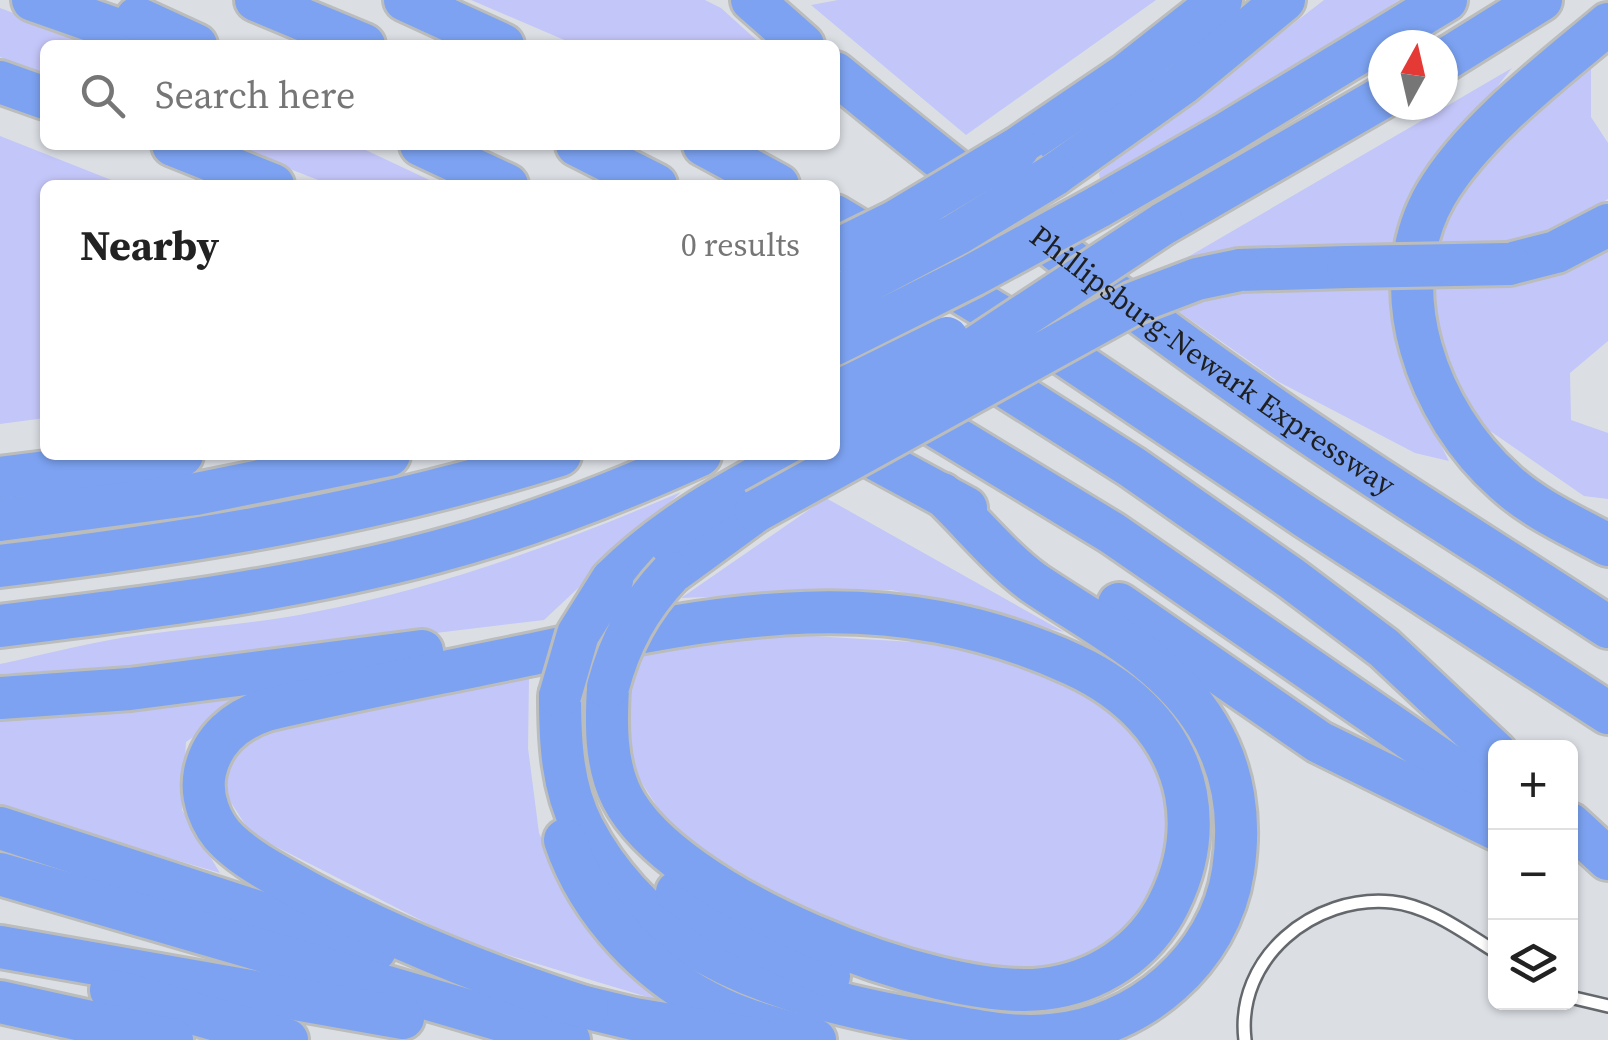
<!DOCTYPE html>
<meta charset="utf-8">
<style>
body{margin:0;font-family:"Source Serif 4",serif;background:#f2f2f2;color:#222}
.controls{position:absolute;right:30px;bottom:30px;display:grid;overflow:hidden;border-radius:15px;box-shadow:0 2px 8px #0004}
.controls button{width:90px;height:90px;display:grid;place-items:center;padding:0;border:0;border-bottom:2px solid #e0e0e0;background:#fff;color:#222;font:50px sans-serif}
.compass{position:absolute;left:1368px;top:30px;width:90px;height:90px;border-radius:50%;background:#fff;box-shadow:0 2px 8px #0004;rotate:8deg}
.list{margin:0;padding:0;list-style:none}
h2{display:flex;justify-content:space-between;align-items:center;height:130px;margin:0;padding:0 40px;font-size:42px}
h2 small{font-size:32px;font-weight:400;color:#767676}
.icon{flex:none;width:55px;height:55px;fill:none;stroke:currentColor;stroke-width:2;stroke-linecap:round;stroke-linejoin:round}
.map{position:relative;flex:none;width:1608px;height:1040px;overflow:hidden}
.search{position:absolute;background:#fff;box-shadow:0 2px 8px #0004;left:40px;top:40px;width:800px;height:110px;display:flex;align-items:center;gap:25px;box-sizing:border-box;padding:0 35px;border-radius:15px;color:#767676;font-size:38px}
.panel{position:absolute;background:#fff;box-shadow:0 2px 8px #0004;left:40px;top:180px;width:800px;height:280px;border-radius:15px}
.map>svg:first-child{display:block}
.green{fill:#c3c6f8}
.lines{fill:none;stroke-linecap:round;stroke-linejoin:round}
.lane-casing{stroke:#64686c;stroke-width:16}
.highway-casing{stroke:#bbbcbc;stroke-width:48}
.lane{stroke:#fff;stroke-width:11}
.highway{stroke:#7ca2f1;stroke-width:42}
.highway-bridge-casing{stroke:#bbbcbc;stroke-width:48;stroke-linecap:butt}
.highway-bridge{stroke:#7ca2f1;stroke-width:42}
.labels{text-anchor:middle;stroke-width:8;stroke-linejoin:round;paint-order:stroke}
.street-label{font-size:30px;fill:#1d1f21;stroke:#fff}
</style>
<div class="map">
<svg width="1608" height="1040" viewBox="0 0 1608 1040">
<rect width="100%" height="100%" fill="#dbdfe4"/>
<path class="green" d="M 471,0 L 705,0 L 721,8 L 762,45 L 576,45 Z
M 838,0 L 1156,0 L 966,135 L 811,5 Z
M 1324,0 L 1399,0 L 1253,100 L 1101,186 L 1099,173 Z
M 0,8 L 99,45 L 45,45 L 45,75 L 0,57 Z
M 1591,57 L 1591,117 L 1608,143 L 1608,199 C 1544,238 1511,245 1437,245 L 1475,166 Z
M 1512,68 L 1425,177 L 1401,247 L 1244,251 L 1181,261 Z
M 0,136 L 124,185 L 45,185 L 45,418 L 0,424 Z
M 228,145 L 355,145 L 440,185 L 331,185 Z
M 1608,245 L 1608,341 L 1570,373 L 1571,420 L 1608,433 L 1608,499 L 1584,496 L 1480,424 L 1443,375 L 1427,288 L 1565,271 Z
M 1264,287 L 1391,287 L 1405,373 L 1449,461 L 1415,453 L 1279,382 L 1175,309 Z
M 681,492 L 544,620 L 188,663 L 0,674 L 0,664 C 47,654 94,641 141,635 C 199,627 257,624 314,612 C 442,587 562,543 681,492 Z
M 826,498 L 1064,632 L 892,590 L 681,598 Z
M 761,633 L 947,644 L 1080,683 L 1145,742 L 1171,813 L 1162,872 L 1113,947 L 1041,975 L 949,965 L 809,913 L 674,833 L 631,766 L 627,724 L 636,647 Z
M 529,677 L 528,748 L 539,833 L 577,909 L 664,1002 L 462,941 L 251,834 L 218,782 L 251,734 L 360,705 Z
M 267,685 L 186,742 L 182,810 L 220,873 L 0,808 L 0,706 Z"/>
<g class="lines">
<g class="lane-casing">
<path id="lane" d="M 1570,997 L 1608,1006
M 1245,1040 C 1235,958 1314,894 1392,902 C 1430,906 1465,933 1496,952"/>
</g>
<g class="highway-casing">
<g id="highway">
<path d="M 33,0 L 161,45"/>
<path d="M 256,0 L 364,45"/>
<path d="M 405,0 L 503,45"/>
<path d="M 752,0 L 803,45"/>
<path d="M 137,18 L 196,45"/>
<path d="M 1608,24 C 1551,72 1474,130 1436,194 C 1381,289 1428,414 1505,482 C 1534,509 1573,526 1608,545"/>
<path d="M 1443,61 L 1541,0"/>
<path id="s1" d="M 835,73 C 970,184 1108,293 1251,393 C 1367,475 1489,549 1608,627"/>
<path d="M 0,82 L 45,98"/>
<path d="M 173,145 L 273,185"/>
<path d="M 421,145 L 507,185"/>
<path d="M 577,145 L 656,185"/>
<path d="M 704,145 L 778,185"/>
<path d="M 1018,148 L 1127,74 L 1221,0"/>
<path d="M 1054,175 L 1182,84 L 1284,0"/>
<path d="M 1098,207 L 1227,133 L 1446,0"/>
<path d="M 835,216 L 1068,357 L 1306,517 L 1608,713"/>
<path d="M 1163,224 L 1383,97"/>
<path d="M 1509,264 L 1556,252 L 1608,225"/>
<path d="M 1240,270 L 1348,267"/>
<path d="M 968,363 L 1132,467 L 1291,578 L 1384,648 L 1496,753"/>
<path d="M 835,365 L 1112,533 L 1496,798"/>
<path d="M 835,437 L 966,508"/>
<path d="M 0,478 L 182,455"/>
<path d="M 0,520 L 196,494 L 389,455"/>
<path d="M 0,566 C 190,543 377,513 560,455"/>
<path d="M 671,573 L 756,511"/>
<path d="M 612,580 C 666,526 731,491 798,455"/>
<path d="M 1119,604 L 1319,742 L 1496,829"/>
<path d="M 0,626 C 146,608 293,590 435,552 C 526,528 614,494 700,455"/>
<path d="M 560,696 C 560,741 562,787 583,828 C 607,874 645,916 689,943 C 764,990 854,1009 939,1024 C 975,1031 1014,1039 1051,1035 C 1139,1028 1220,959 1233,871 C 1241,820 1234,769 1207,725 C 1167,659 1096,625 1034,583 C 1001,559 972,523 942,494"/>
<path d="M 0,698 L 130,689 L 422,651"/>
<path d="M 1570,824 L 1608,859"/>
<path d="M 0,828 L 375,950"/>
<path d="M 565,840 C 589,912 651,977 719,1008 C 749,1022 783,1031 815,1040"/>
<path d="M 0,874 L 569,1040"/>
<path d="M 677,892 L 727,928 L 829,976"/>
<path d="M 0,947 L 403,1018"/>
<path d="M 111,990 L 287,1040"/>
<path d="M 559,1001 L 634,1019 L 761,1040"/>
<path d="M 0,1002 L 172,1040"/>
<path d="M 587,1008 C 490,977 395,940 305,891 C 279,876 250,862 228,841 C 210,824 200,796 205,772 C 212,739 236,720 266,710 C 351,690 437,674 523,656 C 717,616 885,578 1074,665 C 1128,690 1174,733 1186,794 C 1193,832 1186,869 1169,903 C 1145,952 1097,983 1043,989 C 935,1001 673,897 622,797 C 605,763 606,723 608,687"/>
</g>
</g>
<use href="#lane" class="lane"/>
<use href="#highway" class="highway"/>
<g class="highway-bridge-casing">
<path id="highway-bridge" d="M 835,251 L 896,221 L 1018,148
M 1348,267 L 1509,264
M 835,298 L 957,234 L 1054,175
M 835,344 L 973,275 L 1098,207
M 835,393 L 947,338
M 835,434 L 955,361 L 1163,224
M 756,511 L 1134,303 L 1197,279 L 1240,270
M 608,687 C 620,642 639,607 671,573
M 560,696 L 578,634 L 612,580"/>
</g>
<use href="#highway-bridge" class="highway-bridge"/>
</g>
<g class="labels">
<g class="street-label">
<text dy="10" stroke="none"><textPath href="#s1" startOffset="475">Phillipsburg-Newark Expressway</textPath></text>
</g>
</g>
</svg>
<div class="controls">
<button>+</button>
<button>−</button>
<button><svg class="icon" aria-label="layers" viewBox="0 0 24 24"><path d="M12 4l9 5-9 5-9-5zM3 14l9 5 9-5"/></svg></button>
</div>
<svg class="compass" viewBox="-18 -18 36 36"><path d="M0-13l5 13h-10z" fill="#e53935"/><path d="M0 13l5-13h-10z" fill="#767676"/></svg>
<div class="search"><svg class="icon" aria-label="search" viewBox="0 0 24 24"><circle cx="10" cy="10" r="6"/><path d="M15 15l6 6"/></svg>Search here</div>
<section class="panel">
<h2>Nearby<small>0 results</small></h2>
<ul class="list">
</ul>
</section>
</div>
